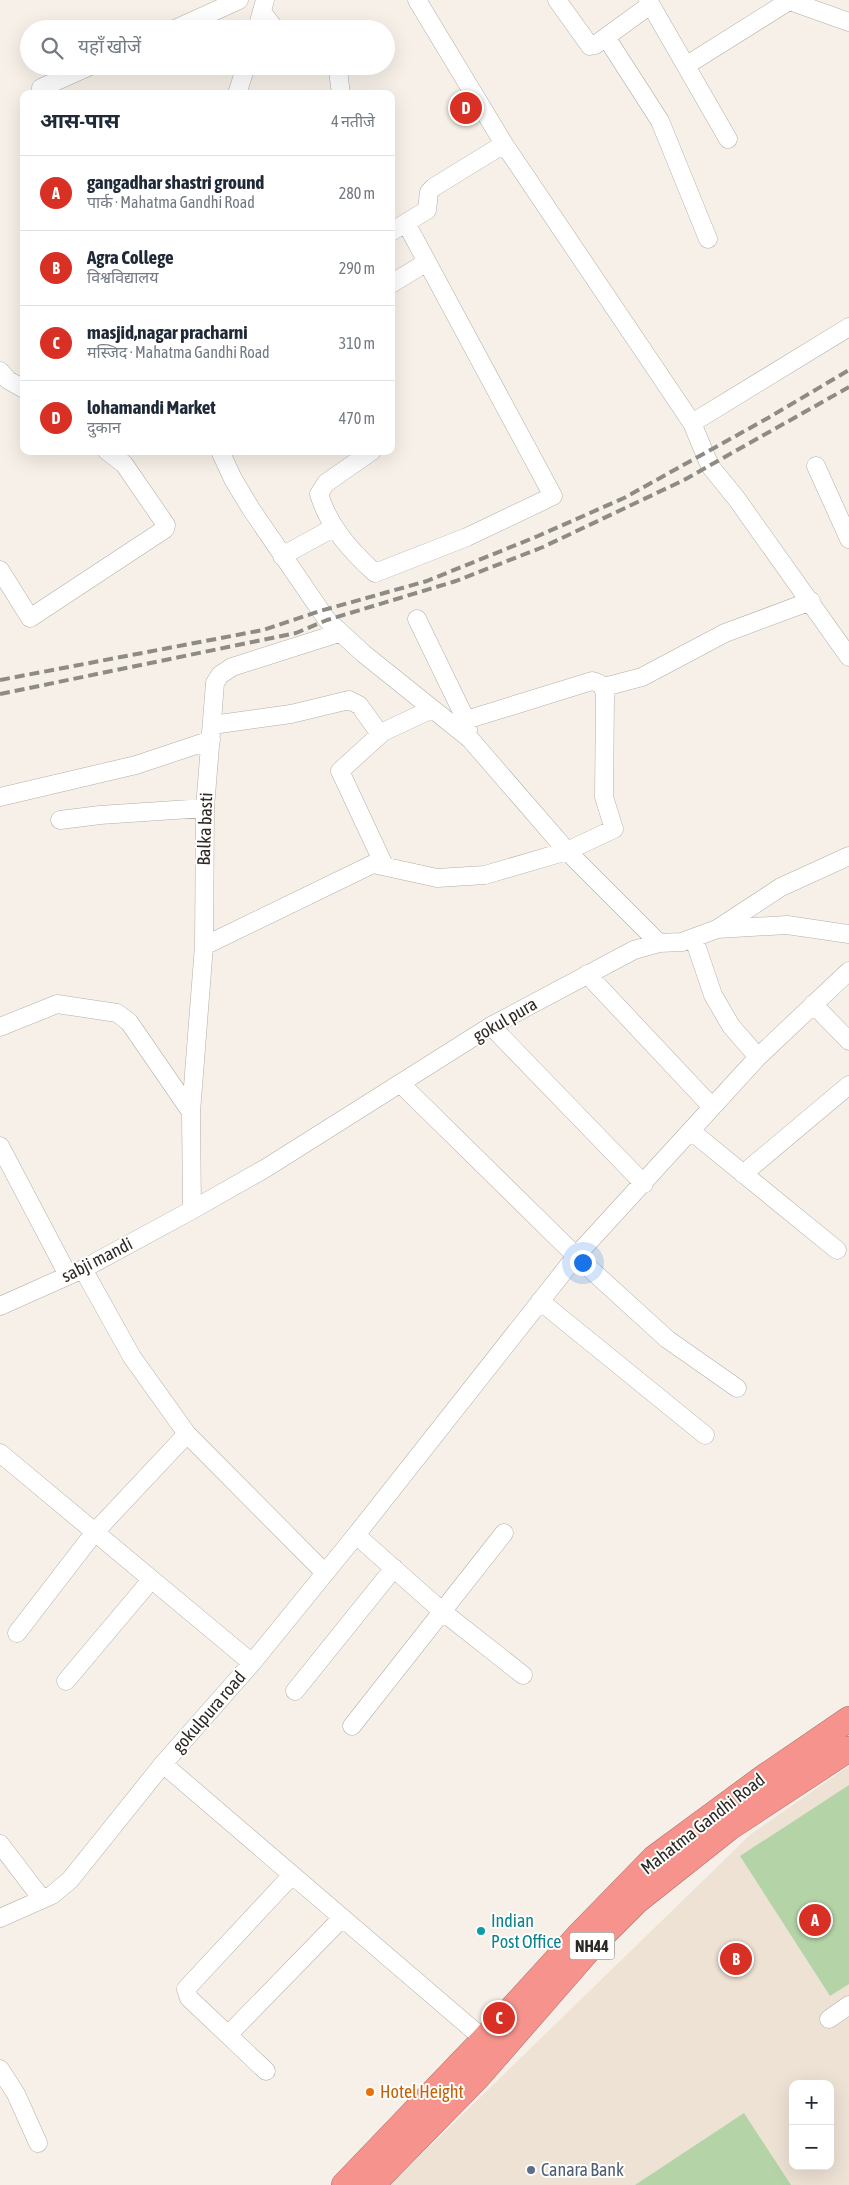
<!DOCTYPE html>
<html lang="hi">
<meta charset="utf-8">
<style>
body{margin:0;font-family:"Asap Condensed","Noto Sans Devanagari",sans-serif;background:#f6f6f7;color:#1f2937}
.controls{position:absolute;right:15px;bottom:15px;display:grid;overflow:hidden;border-radius:10px;box-shadow:0 5px 20px #0002}
.controls button{width:45px;height:45px;display:grid;place-items:center;padding:0;border:0;border-bottom:1px solid #e0e1e3;background:#fff;color:#1f2937;font:25px sans-serif}
.you{position:absolute;left:582px;top:1262px;width:18px;height:18px;margin:-12px;border:4px solid #fff;border-radius:50%;background:#1a73e8;box-shadow:0 0 0 8px #1a73e833}
.badge{display:grid;place-items:center;width:32px;height:32px;border-radius:50%;background:#d93025;color:#fff;font-size:16px;font-weight:700}
.pin{position:absolute;translate:-50% -50%;border:2px solid #fff;box-shadow:0 1px 5px #0006}
.list{margin:0;padding:0;list-style:none}
h2{display:flex;justify-content:space-between;align-items:center;height:65px;margin:0;padding:0 20px;font-size:21px}
h2 small{font-size:16px;font-weight:400;color:#747a83}
.list li{display:grid;grid-template-columns:32px 1fr auto;gap:15px;align-items:center;box-sizing:border-box;height:75px;padding:0 20px;border-top:1px solid #e0e1e3}
.list b{display:block;font-size:19px;white-space:nowrap}
.list p{margin:0;font-size:16px;white-space:nowrap;color:#747a83}
.list em{font-size:16px;font-style:normal;color:#747a83}
.icon{flex:none;width:28px;height:28px;fill:none;stroke:currentColor;stroke-width:2;stroke-linecap:round;stroke-linejoin:round}
.map{position:relative;flex:none;width:849px;height:2185px;overflow:hidden}
.search{position:absolute;background:#fff;box-shadow:0 5px 20px #0002;left:20px;top:20px;width:375px;height:55px;display:flex;align-items:center;gap:12px;box-sizing:border-box;padding:0 18px;border-radius:28px;color:#747a83;font-size:19px}
.panel{position:absolute;background:#fff;box-shadow:0 5px 20px #0002;left:20px;top:90px;width:375px;height:365px;border-radius:10px}
.map>svg:first-child{display:block}
.built{fill:#ede2d4;fill-rule:evenodd}
.green{fill:#b4d4a8}
.lines{fill:none;stroke-linecap:round;stroke-linejoin:round}
.minor-casing{stroke:#b4aea7;stroke-width:19}
.highway-casing{stroke:#b06e69;stroke-width:26}
.minor{stroke:#fff;stroke-width:18}
.highway{stroke:#f7938d;stroke-width:25}
.rail{stroke:#8e8a84;stroke-width:4;stroke-dasharray:10 5;stroke-linecap:butt}
.culture-dot{fill:#0f9aa8;stroke:#fffefc;stroke-width:2}
.food-dot{fill:#e8710a;stroke:#fffefc;stroke-width:2}
.service-dot{fill:#5c6f8a;stroke:#fffefc;stroke-width:2}
.labels{text-anchor:middle;stroke-width:4;stroke-linejoin:round;paint-order:stroke}
.shield{fill:#fffefc;stroke:#6b6966;stroke-width:1}
.shield-label{font-size:16px;font-weight:bold;fill:#2b2926}
.street-label{font-size:18px;fill:#2b2926;stroke:#fffefc}
.culture-label{font-size:18px;fill:#0d838f;stroke:#fffefc;text-anchor:start}
.food-label{font-size:18px;fill:#c56008;stroke:#fffefc;text-anchor:start}
.service-label{font-size:18px;fill:#4e5e75;stroke:#fffefc;text-anchor:start}
</style>
<div class="map">
<svg width="849" height="2185" viewBox="0 0 849 2185">
<rect width="100%" height="100%" fill="#f6f0e8"/>
<path class="built" d="M 849,1766 L 849,2185 L 390,2185 L 751,1834 ZM 793,2084 L 830,2084 L 830,2166 L 793,2166 Z"/>
<path class="green" d="M 849,1785 L 849,1984 L 830,1996 L 740,1856 Z
M 744,2113 L 791,2185 L 635,2185 Z"/>
<g class="lines">
<g class="minor-casing">
<path id="minor" d="M 417,0 L 504,144 L 692,423 L 710,466 L 736,498 L 849,657
M 557,0 L 590,46 L 595,45 L 650,5
M 648,0 L 728,139
M 787,0 L 849,22
M 262,12 L 275,29
M 175,29 L 239,0
M 257,29 L 265,0
M 606,37 L 660,121 L 708,239
M 687,65 L 789,1
M 335,66 L 338,71 L 341,94
M 41,88 L 90,66
M 237,94 L 246,66
M 391,232 L 427,210 L 429,192 L 434,187 L 504,144
M 391,284 L 427,262
M 0,371 L 8,380 L 24,389
M 692,423 L 849,327
M 220,451 L 233,479 L 251,509 L 327,620 L 364,654 L 470,739 L 567,851 L 659,943
M 372,451 L 326,483 L 319,494 C 329,527 350,550 375,573 L 467,537 L 553,496 L 406,223
M 816,466 L 849,539
M 282,556 L 333,528
M 0,570 L 30,618 L 165,529 L 166,525 L 124,464 L 107,451
M 417,619 L 466,720 L 468,730
M 604,687 L 642,677 L 725,633 L 811,601
M 212,725 L 291,714 L 349,700 L 359,705 L 380,734
M 0,797 L 136,765 L 211,740
M 60,820 L 100,815 L 205,808
M 384,865 L 340,771 L 383,732 L 432,709
M 717,929 L 781,887 L 849,856
M 694,939 L 713,995 L 731,1026 L 758,1057
M 204,946 L 373,864 L 437,878 L 485,875 L 567,851 L 614,829 L 604,797 L 605,695 C 603,686 601,683 592,681 L 466,720
M 587,974 L 712,1107
M 813,1004 L 849,1041
M 491,1026 L 644,1184
M 0,1027 L 57,1004 L 117,1013 L 129,1022 L 191,1112
M 401,1084 L 576,1256 L 667,1339 L 737,1388
M 691,1131 L 837,1250
M 0,1146 L 68,1275
M 743,1174 L 849,1085
M 192,1210 L 191,1112 L 204,946 L 205,808 L 215,683 L 220,675 L 232,667 L 339,633
M 83,1269 L 132,1357 L 187,1434 L 325,1573
M 540,1301 L 705,1435
M 0,1306 L 83,1269 L 192,1210 L 266,1168 L 491,1026 L 634,950 L 659,943 L 682,942 L 717,929 L 787,925 L 849,934
M 0,1453 L 252,1663
M 356,1535 L 443,1612 L 523,1675
M 17,1633 L 94,1533 L 187,1434
M 66,1681 L 151,1580
M 295,1691 L 394,1568
M 352,1726 L 504,1533
M 163,1764 L 493,2047
M 0,1844 L 42,1899
M 0,1918 L 52,1895 L 70,1880 L 163,1764 L 252,1663 L 356,1535 L 576,1256 L 758,1057 L 849,971
M 829,2019 L 849,2005
M 228,2035 L 342,1918
M 0,2069 L 16,2094 L 38,2143
M 266,2071 L 189,1998 L 186,1989 L 292,1875"/>
</g>
<g class="highway-casing">
<path id="highway" d="M 344,2185 L 484,2039 L 579,1935 L 654,1858 L 764,1777 L 849,1719
M 372,2185 L 477,2078 L 593,1945 L 637,1901 L 729,1828 L 849,1749"/>
</g>
<use href="#minor" class="minor"/>
<use href="#highway" class="highway"/>
<path class="rail" d="M 0,680 L 263,630 L 320,611 L 427,581 L 538,536 L 624,498 L 768,418 L 849,370
M 0,694 L 296,633 L 327,620 L 456,581 L 543,547 L 684,480 L 849,387"/>
</g>
<circle class="culture-dot" cx="481" cy="1931" r="5"/>
<circle class="food-dot" cx="370" cy="2092" r="5"/>
<circle class="service-dot" cx="531" cy="2170" r="5"/>
<g class="labels">
<rect class="shield" x="569.5" y="1932.5" width="45" height="27" rx="4"/>
<g class="shield-label">
<text x="592" y="1952">NH44</text>
</g>
<g class="street-label">
<text transform="translate(205 829) rotate(-88)" y="6">Balka basti</text>
<text transform="translate(505 1020) rotate(-30)" y="6">gokul pura</text>
<text transform="translate(97 1260) rotate(-27)" y="6">sabji mandi</text>
<text transform="translate(209 1712) rotate(-49)" y="6">gokulpura road</text>
<text transform="translate(703 1824) rotate(-38)" y="6">Mahatma Gandhi Road</text>
</g>
<g class="culture-label">
<text x="491" y="1927">Indian<tspan x="491" dy="21">Post Office</tspan></text>
</g>
<g class="food-label">
<text x="380" y="2098">Hotel Height</text>
</g>
<g class="service-label">
<text x="541" y="2176">Canara Bank</text>
</g>
</g>
</svg>
<div class="controls">
<button>+</button>
<button>−</button>
</div>
<div class="you"></div>
<div class="pin badge" style="left:815px;top:1920px">A</div>
<div class="pin badge" style="left:736px;top:1959px">B</div>
<div class="pin badge" style="left:499px;top:2018px">C</div>
<div class="pin badge" style="left:466px;top:108px">D</div>
<div class="search"><svg class="icon" aria-label="search" viewBox="0 0 24 24"><circle cx="10" cy="10" r="6"/><path d="M15 15l6 6"/></svg>यहाँ खोजें</div>
<section class="panel">
<h2>आस-पास<small>4 नतीजे</small></h2>
<ul class="list">
<li><span class="badge">A</span><div><b>gangadhar shastri ground</b><p>पार्क · Mahatma Gandhi Road</p></div><em>280 m</em></li>
<li><span class="badge">B</span><div><b>Agra College</b><p>विश्वविद्यालय</p></div><em>290 m</em></li>
<li><span class="badge">C</span><div><b>masjid,nagar pracharni</b><p>मस्जिद · Mahatma Gandhi Road</p></div><em>310 m</em></li>
<li><span class="badge">D</span><div><b>lohamandi Market</b><p>दुकान</p></div><em>470 m</em></li>
</ul>
</section>
</div>
